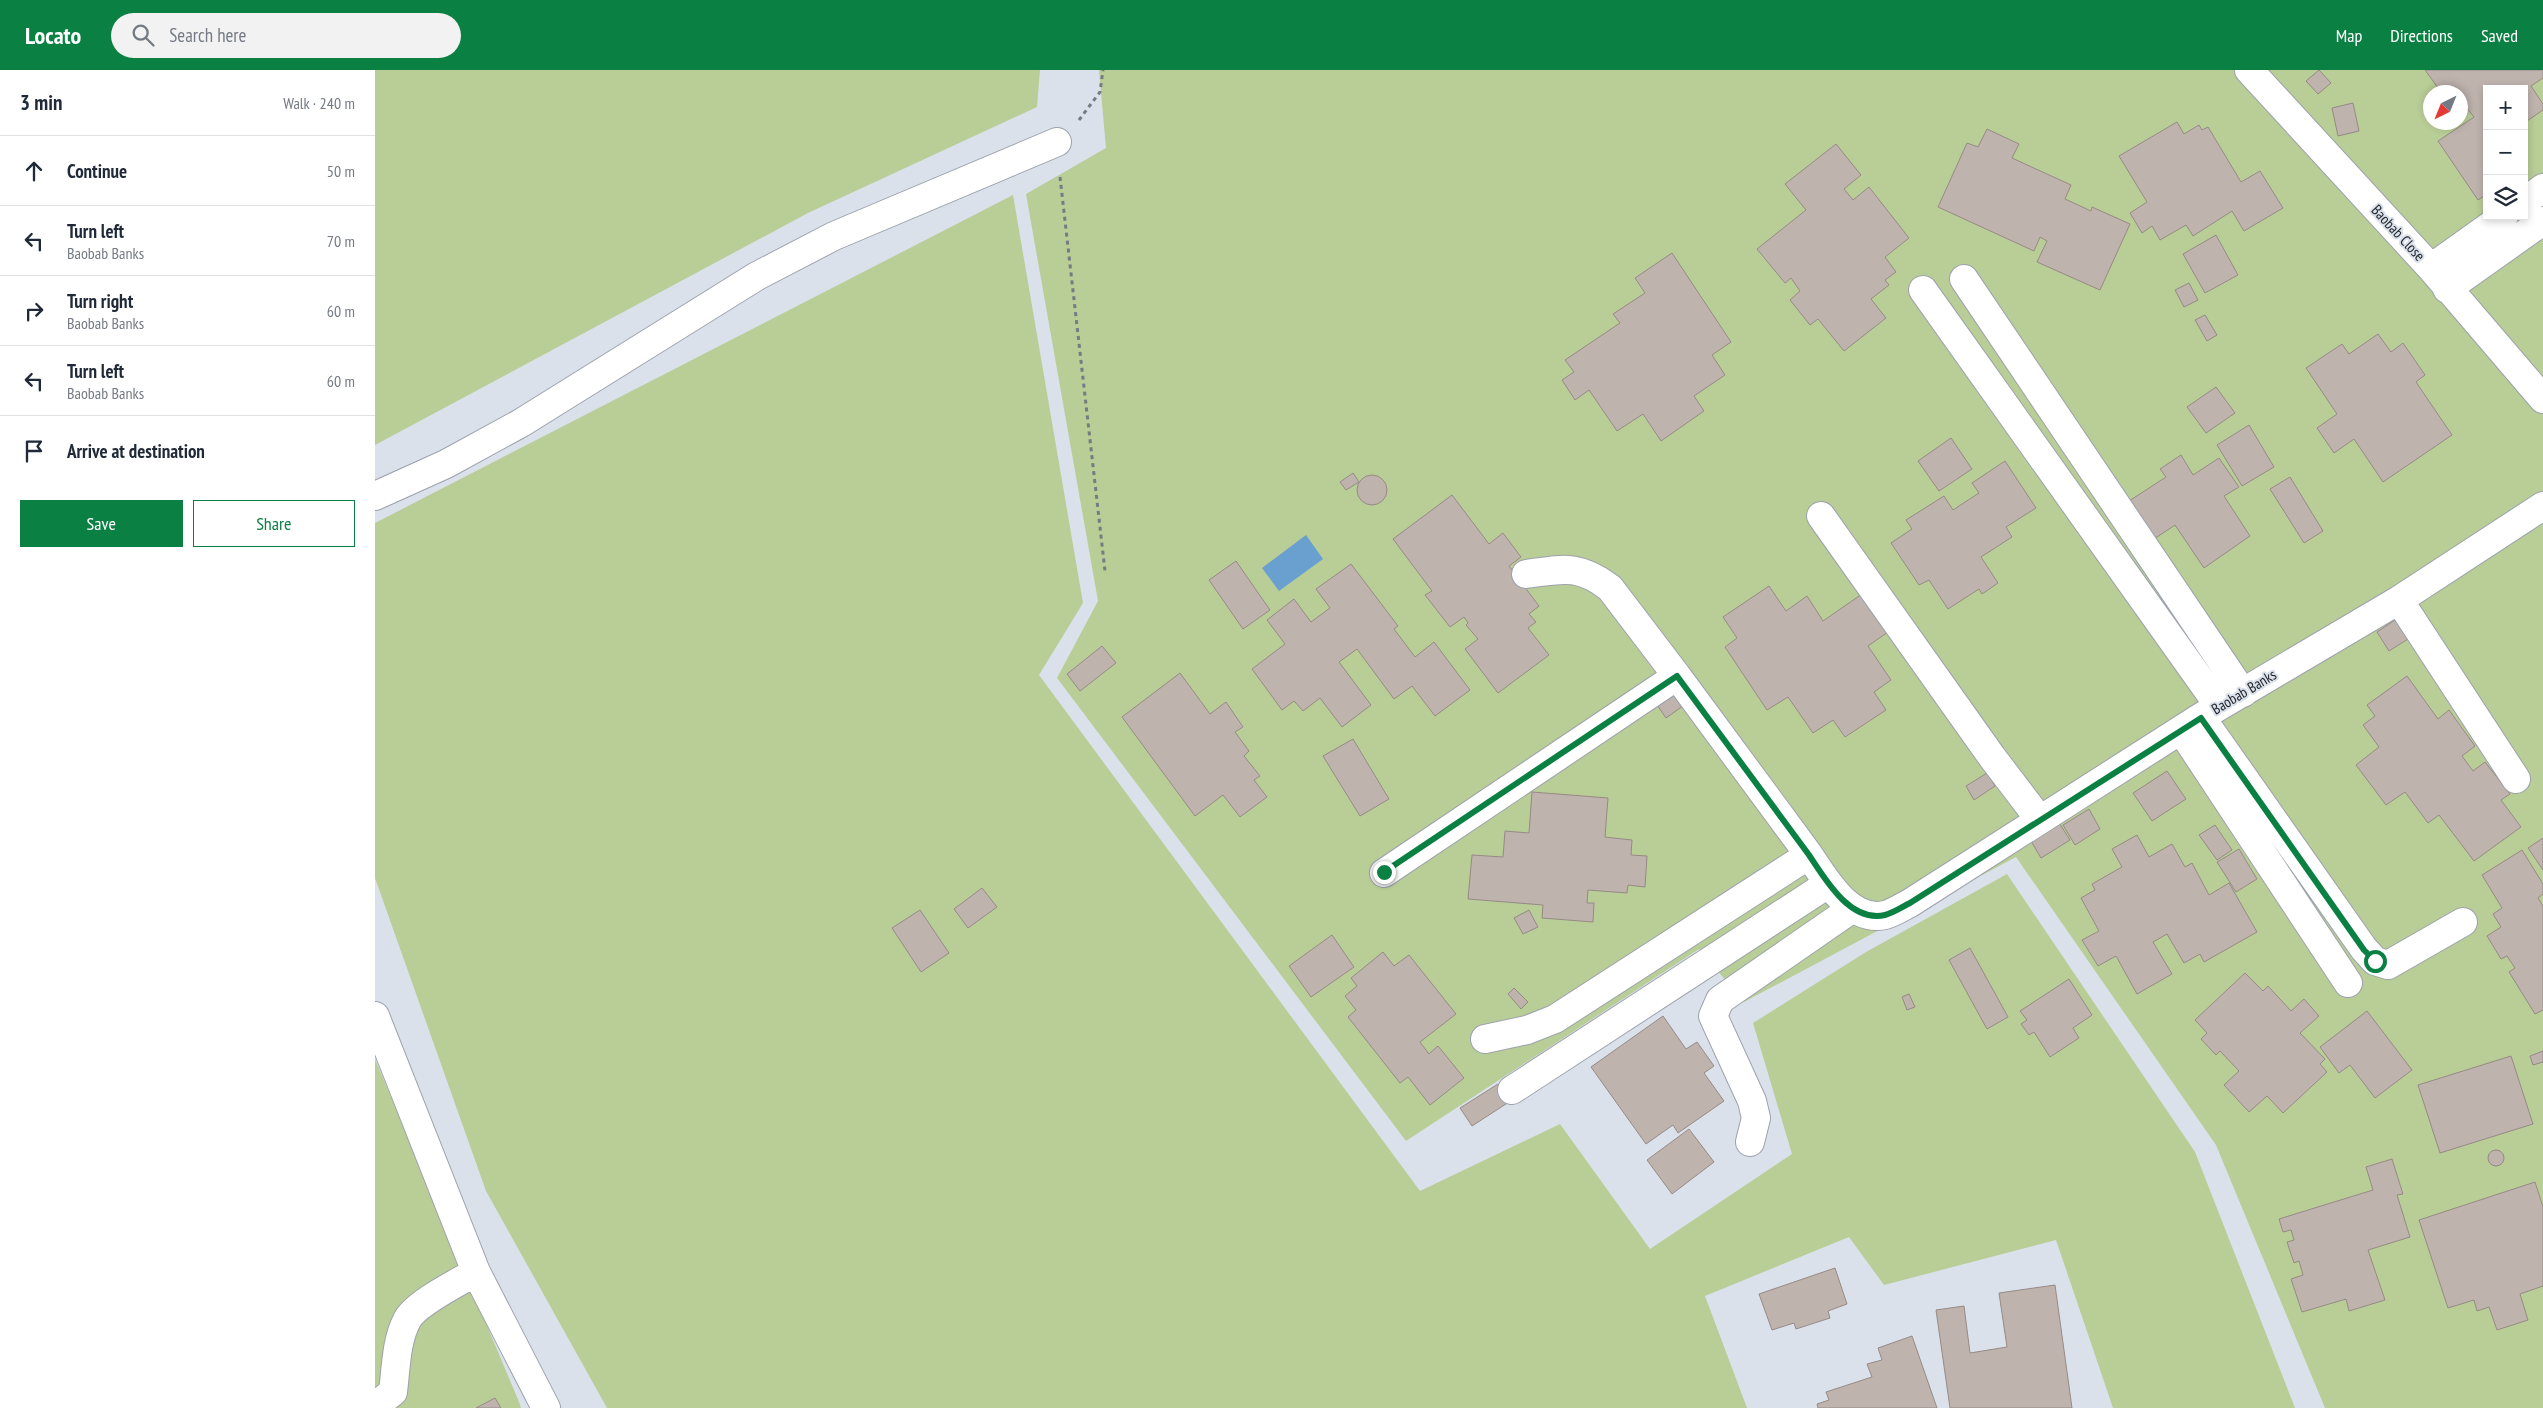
<!DOCTYPE html>
<meta charset="utf-8">
<style>
body{margin:0;font-family:"PT Sans Narrow",sans-serif;background:#f2f2f3;color:#1f2937}
.controls{position:absolute;right:15px;top:15px;display:grid;overflow:hidden;border-radius:0px;box-shadow:0 2px 8px #0003}
.controls button{width:45px;height:45px;display:grid;place-items:center;padding:0;border:0;border-bottom:1px solid #e0e1e3;background:#fff;color:#1f2937;font:25px sans-serif}
.compass{position:absolute;left:2048px;top:15px;width:45px;height:45px;border-radius:50%;background:#fff;box-shadow:0 2px 8px #0003;rotate:223deg}
.stop{position:absolute;width:15px;height:15px;margin:-11px;border:4px solid #0b8043;border-radius:50%;background:#fff}
.stop.end{background:#0b8043;border-color:#fff;box-shadow:0 1px 5px #0008}
.list{margin:0;padding:0;list-style:none}
h2{display:flex;justify-content:space-between;align-items:center;height:65px;margin:0;padding:0 20px;font-size:21px}
h2 small{font-size:16px;font-weight:400;color:#747a83}
.list li{display:grid;grid-template-columns:32px 1fr auto;gap:15px;align-items:center;box-sizing:border-box;height:70px;padding:0 20px;border-top:1px solid #e0e1e3}
.list b{display:block;font-size:19px;white-space:nowrap}
.list p{margin:0;font-size:16px;white-space:nowrap;color:#747a83}
.list em{font-size:16px;font-style:normal;color:#747a83}
.actions{display:flex;gap:10px;padding:15px 20px}
.actions a{flex:1;padding:11px 0;border:1px solid #0b8043;border-radius:0px;text-align:center;font-size:18px;color:#0b8043}
.actions .main{background:#0b8043;color:#fff}
.icon{flex:none;width:28px;height:28px;fill:none;stroke:currentColor;stroke-width:2;stroke-linecap:round;stroke-linejoin:round}
.map{position:relative;flex:none;width:2168px;height:1338px;overflow:hidden}
header{display:flex;align-items:center;gap:30px;box-sizing:border-box;height:70px;padding:0 25px;background:#0b8043;color:#fff}
header strong{font-size:24px}
nav{display:flex;gap:28px;margin-inline-start:auto;font-size:18px}
.search{width:350px;height:45px;background:#f2f2f3;display:flex;align-items:center;gap:12px;box-sizing:border-box;padding:0 18px;border-radius:28px;color:#747a83;font-size:19px}
main{display:flex}
aside{flex:1;background:#fff}
.map>svg:first-child{display:block}
.green{fill:#b9cd97;fill-rule:evenodd}
.water{fill:#6aa0cf}
.building{fill:#bfb3ae;stroke:#968a85}
.lines{fill:none;stroke-linecap:round;stroke-linejoin:round}
.minor-casing{stroke:#9ca2ac;stroke-width:30}
.path{stroke:#767b82;stroke-width:3;stroke-dasharray:4 4;stroke-linecap:butt}
.minor{stroke:#fff;stroke-width:28}
.route{stroke:#0b8043;stroke-width:6}
.labels{text-anchor:middle;stroke-width:4;stroke-linejoin:round;paint-order:stroke}
.street-label{font-size:15px;fill:#1f2226;stroke:#dae1eb}
</style>
<header>
<strong>Locato</strong>
<div class="search"><svg class="icon" aria-label="search" viewBox="0 0 24 24"><circle cx="10" cy="10" r="6"/><path d="M15 15l6 6"/></svg>Search here</div>
<nav><a>Map</a><a>Directions</a><a>Saved</a></nav>
</header>
<main>
<aside>
<h2>3 min<small>Walk · 240 m</small></h2>
<ul class="list">
<li><svg class="icon" aria-label="ahead" viewBox="0 0 24 24"><path d="M12 20V5M6 11l6-6 6 6"/></svg><div><b>Continue</b></div><em>50 m</em></li>
<li><svg class="icon" aria-label="left" viewBox="0 0 24 24"><path d="M17 20v-9H6M10 6l-5 5 5 5"/></svg><div><b>Turn left</b><p>Baobab Banks</p></div><em>70 m</em></li>
<li><svg class="icon" aria-label="right" viewBox="0 0 24 24"><path d="M7 20v-9h11M14 6l5 5-5 5"/></svg><div><b>Turn right</b><p>Baobab Banks</p></div><em>60 m</em></li>
<li><svg class="icon" aria-label="left" viewBox="0 0 24 24"><path d="M17 20v-9H6M10 6l-5 5 5 5"/></svg><div><b>Turn left</b><p>Baobab Banks</p></div><em>60 m</em></li>
<li><svg class="icon" aria-label="arrive" viewBox="0 0 24 24"><path d="M6 21V4h12l-3 4 3 4H6"/></svg><div><b>Arrive at destination</b></div></li>
</ul>
<div class="actions"><a class="main">Save</a><a>Share</a></div>
</aside>
<div class="map">
<svg width="2168" height="1338" viewBox="0 0 2168 1338">
<rect width="100%" height="100%" fill="#dae1eb"/>
<path class="green" d="M 0,0 L 665,0 L 662,37 L 433,143 L 0,375 Z
M 724,0 L 2168,0 L 2168,1338 L 1950,1338 L 1841,1075 L 1641,787 L 1369,932 L 1324,879 L 1031,1071 L 682,608 L 723,531 L 651,124 L 731,78 ZM 2112,19 L 2149,19 L 2149,146 L 2112,146 ZM 2056,22 L 2086,22 L 2086,52 L 2056,52 Z
M 638,125 L 708,533 L 664,605 L 1045,1121 L 1185,1054 L 1275,1179 L 1417,1084 L 1378,953 L 1491,882 L 1632,804 L 1820,1082 L 1920,1338 L 1738,1338 L 1681,1170 L 1509,1215 L 1474,1167 L 1330,1226 L 1372,1338 L 232,1338 L 111,1121 L 0,808 L 0,453 Z
M 0,989 L 144,1332 L 146,1338 L 0,1338 Z"/>
<path class="water" d="M 931,465 L 948,489 L 904,521 L 887,498 Z"/>
<path class="building" d="M 1944,0 L 1956,13 L 1943,24 L 1931,11 Z
M 2050,0 L 2168,0 L 2168,8 L 2156,16 L 2168,34 L 2168,40 L 2149,53 L 2149,19 L 2112,19 L 2112,124 L 2103,130 L 2063,71 L 2099,47 L 2086,31 L 2086,22 L 2066,22 Z
M 1978,33 L 1984,61 L 1963,66 L 1957,38 Z
M 1802,52 L 1809,64 L 1824,55 L 1827,60 L 1833,57 L 1866,112 L 1885,101 L 1908,138 L 1869,161 L 1857,141 L 1818,166 L 1811,155 L 1785,170 L 1777,156 L 1767,163 L 1755,143 L 1772,132 L 1744,86 Z
M 1612,59 L 1644,74 L 1637,88 L 1696,115 L 1690,129 L 1716,141 L 1717,137 L 1755,154 L 1725,220 L 1662,192 L 1672,171 L 1665,167 L 1659,181 L 1563,137 L 1592,73 L 1603,77 Z
M 1461,74 L 1486,105 L 1469,119 L 1478,130 L 1494,117 L 1534,168 L 1510,187 L 1521,202 L 1510,210 L 1514,215 L 1496,229 L 1511,248 L 1469,281 L 1443,249 L 1435,255 L 1415,230 L 1425,221 L 1416,208 L 1410,213 L 1382,179 L 1431,140 L 1410,114 Z
M 1841,165 L 1863,205 L 1830,223 L 1808,184 Z
M 1297,183 L 1356,272 L 1337,285 L 1350,305 L 1319,326 L 1329,341 L 1286,371 L 1268,344 L 1242,361 L 1214,320 L 1200,330 L 1187,310 L 1199,302 L 1190,290 L 1245,253 L 1238,244 L 1270,223 L 1260,208 Z
M 1814,213 L 1823,230 L 1809,237 L 1800,220 Z
M 1830,245 L 1842,265 L 1832,271 L 1820,250 Z
M 2003,264 L 2016,282 L 2028,273 L 2050,305 L 2041,312 L 2077,365 L 2008,412 L 1979,369 L 1959,383 L 1942,358 L 1962,344 L 1931,298 L 1967,274 L 1974,284 Z
M 1841,317 L 1860,343 L 1831,363 L 1812,337 Z
M 1874,355 L 1899,397 L 1867,416 L 1842,375 Z
M 1576,368 L 1597,399 L 1564,421 L 1543,391 Z
M 1806,385 L 1818,405 L 1844,388 L 1864,417 L 1849,426 L 1875,466 L 1829,498 L 1800,455 L 1776,471 L 1751,433 L 1791,407 L 1785,399 Z
M 1630,391 L 1661,438 L 1631,457 L 1637,467 L 1606,487 L 1623,513 L 1607,524 L 1604,519 L 1573,539 L 1554,510 L 1544,515 L 1516,473 L 1537,459 L 1531,450 L 1569,426 L 1578,440 L 1604,423 L 1597,413 Z
M 978,403 L 984,412 L 971,420 L 965,412 Z
M982 420a15 15 0 1 1 30 0a15 15 0 1 1-30 0Z
M 1915,407 L 1948,461 L 1929,473 L 1895,419 Z
M 1077,425 L 1114,474 L 1128,463 L 1146,487 L 1134,496 L 1164,536 L 1154,544 L 1161,552 L 1153,558 L 1174,585 L 1123,623 L 1090,579 L 1103,569 L 1091,555 L 1093,553 L 1089,547 L 1075,557 L 1050,525 L 1057,521 L 1018,469 Z
M 861,491 L 895,540 L 868,559 L 834,510 Z
M 976,494 L 1023,556 L 1019,559 L 1040,587 L 1059,572 L 1095,620 L 1060,646 L 1037,616 L 1019,629 L 982,579 L 964,592 L 996,635 L 967,657 L 945,628 L 928,641 L 919,631 L 907,640 L 877,599 L 910,574 L 892,550 L 919,529 L 936,552 L 955,538 L 941,519 Z
M 1394,516 L 1411,541 L 1432,526 L 1448,551 L 1487,524 L 1513,562 L 1493,576 L 1516,610 L 1499,622 L 1511,640 L 1470,667 L 1458,650 L 1438,663 L 1413,627 L 1392,640 L 1350,577 L 1362,568 L 1348,547 Z
M 2020,550 L 2033,569 L 2014,581 L 2002,562 Z
M 727,576 L 741,593 L 705,621 L 692,604 Z
M 805,603 L 835,644 L 851,632 L 868,657 L 860,662 L 874,681 L 869,686 L 885,706 L 879,710 L 892,727 L 865,747 L 848,725 L 820,746 L 747,647 Z
M 2032,606 L 2063,649 L 2074,640 L 2100,676 L 2087,686 L 2098,701 L 2110,692 L 2135,724 L 2126,730 L 2146,757 L 2099,791 L 2064,745 L 2053,753 L 2030,722 L 2011,735 L 1981,695 L 2004,677 L 1988,655 L 2000,646 L 1992,635 Z
M 1301,612 L 1315,631 L 1291,648 L 1278,629 Z
M 978,669 L 1014,729 L 985,746 L 948,686 Z
M 1792,701 L 1811,729 L 1777,751 L 1758,723 Z
M 1612,703 L 1620,716 L 1599,730 L 1591,716 Z
M 1157,722 L 1233,728 L 1230,767 L 1257,770 L 1256,785 L 1272,786 L 1270,817 L 1253,815 L 1252,823 L 1213,820 L 1212,833 L 1219,833 L 1218,852 L 1167,848 L 1168,835 L 1093,829 L 1097,785 L 1128,787 L 1130,761 L 1154,763 Z
M 1714,739 L 1725,759 L 1700,775 L 1688,755 Z
M 1685,754 L 1695,770 L 1666,788 L 1656,771 Z
M 1840,755 L 1857,780 L 1842,790 L 1824,765 Z
M 1762,765 L 1774,787 L 1797,774 L 1810,797 L 1817,793 L 1834,825 L 1854,813 L 1882,862 L 1829,892 L 1825,884 L 1809,893 L 1792,864 L 1778,872 L 1797,904 L 1762,924 L 1741,886 L 1723,896 L 1707,870 L 1724,861 L 1706,828 L 1720,820 L 1717,814 L 1747,797 L 1737,779 Z
M 2168,768 L 2168,800 L 2153,778 Z
M 1864,779 L 1882,809 L 1861,822 L 1842,792 Z
M 2147,780 L 2168,814 L 2168,824 L 2163,828 L 2168,836 L 2168,940 L 2160,944 L 2134,902 L 2140,898 L 2132,886 L 2126,889 L 2112,866 L 2126,857 L 2118,844 L 2127,838 L 2107,805 Z
M 607,818 L 622,837 L 593,858 L 579,839 Z
M 545,840 L 574,883 L 546,902 L 517,858 Z
M 1154,840 L 1163,857 L 1148,864 L 1139,848 Z
M 957,865 L 979,897 L 936,927 L 914,896 Z
M 1595,878 L 1633,947 L 1612,959 L 1574,890 Z
M 1008,882 L 1019,896 L 1034,885 L 1081,944 L 1045,972 L 1054,984 L 1063,976 L 1089,1008 L 1055,1035 L 1033,1007 L 1025,1013 L 973,947 L 981,940 L 970,926 L 982,916 L 976,908 Z
M 1870,903 L 1888,921 L 1893,916 L 1916,941 L 1929,929 L 1944,946 L 1925,963 L 1950,989 L 1945,994 L 1952,1002 L 1908,1043 L 1892,1026 L 1874,1042 L 1849,1015 L 1864,1001 L 1845,981 L 1841,985 L 1826,969 L 1832,963 L 1820,950 Z
M 1694,909 L 1717,945 L 1698,958 L 1704,968 L 1675,987 L 1659,962 L 1654,965 L 1646,954 L 1652,950 L 1645,941 Z
M 1139,918 L 1153,932 L 1146,939 L 1133,924 Z
M 1534,924 L 1540,937 L 1532,940 L 1527,927 Z
M 1992,941 L 2037,1000 L 2000,1028 L 1975,995 L 1964,1003 L 1945,977 Z
M 1288,946 L 1311,979 L 1322,972 L 1339,996 L 1329,1003 L 1349,1031 L 1303,1063 L 1298,1055 L 1271,1074 L 1216,997 Z
M 2168,981 L 2168,992 L 2158,995 L 2155,986 Z
M 2136,986 L 2158,1054 L 2065,1083 L 2043,1015 Z
M 1123,1014 L 1134,1032 L 1097,1056 L 1085,1038 Z
M 1314,1059 L 1339,1092 L 1297,1124 L 1272,1090 Z
M2113 1088a8 8 0 1 1 16 0a8 8 0 1 1-16 0Z
M 2017,1089 L 2028,1124 L 2022,1125 L 2035,1167 L 1993,1180 L 2010,1230 L 1974,1241 L 1971,1229 L 1927,1242 L 1916,1209 L 1928,1205 L 1924,1191 L 1919,1193 L 1912,1172 L 1919,1170 L 1916,1160 L 1908,1162 L 1904,1149 L 1998,1120 L 1991,1097 Z
M 2160,1112 L 2168,1137 L 2168,1216 L 2145,1224 L 2153,1250 L 2122,1260 L 2114,1237 L 2102,1241 L 2099,1230 L 2073,1238 L 2044,1150 Z
M 1460,1198 L 1472,1234 L 1453,1241 L 1455,1248 L 1421,1259 L 1419,1253 L 1397,1260 L 1384,1224 Z
M 1680,1215 L 1697,1338 L 1575,1338 L 1561,1240 L 1589,1236 L 1595,1283 L 1632,1277 L 1624,1223 Z
M 1537,1266 L 1562,1338 L 1443,1338 L 1442,1334 L 1454,1330 L 1451,1322 L 1497,1307 L 1492,1294 L 1507,1290 L 1503,1278 Z
M 120,1328 L 126,1338 L 101,1338 Z"/>
<g class="lines">
<g class="minor-casing">
<path id="minor" d="M 1874,0 L 2056,198 L 2168,329
M 2149,132 L 2168,118
M 2056,198 L 2129,146
M 1589,209 L 1868,623
M 2072,219 L 2168,151
M 1548,220 L 1844,636
M 0,426 L 71,394 L 146,353 L 382,206 L 459,166 L 682,72
M 1446,446 L 1617,687 L 1665,750
M 1151,504 C 1188,499 1204,494 1235,518 L 1302,606
M 2024,530 L 2141,709
M 1826,647 L 1989,879 L 2000,891 L 2013,895 L 2088,852
M 1806,660 L 1973,913
M 1009,803 L 1302,606 L 1434,785 C 1450,809 1475,853 1510,845 C 1518,843 1527,837 1535,833 L 1826,647 L 2024,530 L 2168,436
M 0,946 L 101,1202 L 171,1338
M 1110,969 L 1152,960 L 1180,949 L 1434,785
M 1137,1020 L 1453,814
M 1375,1072 L 1381,1048 L 1377,1031 L 1338,946 L 1345,930 L 1478,838
M 0,1336 L 18,1322 C 21,1298 21,1271 32,1250 C 41,1233 84,1212 101,1202"/>
</g>
<path class="path" d="M 704,50 L 725,22 L 728,0
M 685,107 L 730,501"/>
<use href="#minor" class="minor"/>
</g>
<g class="lines">
<path class="route" d="M 1009,802 L 1302,606 L 1434,785 C 1450,809 1475,853 1510,845 C 1518,843 1527,837 1535,833 L 1826,648 L 1989,880 L 2000,891"/>
</g>
<g class="labels">
<g class="street-label">
<text transform="translate(2023 163) rotate(47)" y="5">Baobab Close</text>
<text transform="translate(1869 622) rotate(-31)" y="5">Baobab Banks</text>
</g>
</g>
</svg>
<div class="controls">
<button>+</button>
<button>−</button>
<button><svg class="icon" aria-label="layers" viewBox="0 0 24 24"><path d="M12 4l9 5-9 5-9-5zM3 14l9 5 9-5"/></svg></button>
</div>
<svg class="compass" viewBox="-18 -18 36 36"><path d="M0-13l5 13h-10z" fill="#e53935"/><path d="M0 13l5-13h-10z" fill="#747a83"/></svg>
<div class="stop" style="left:2000px;top:891px"></div>
<div class="stop end" style="left:1009px;top:802px"></div>
</div>
</main>
